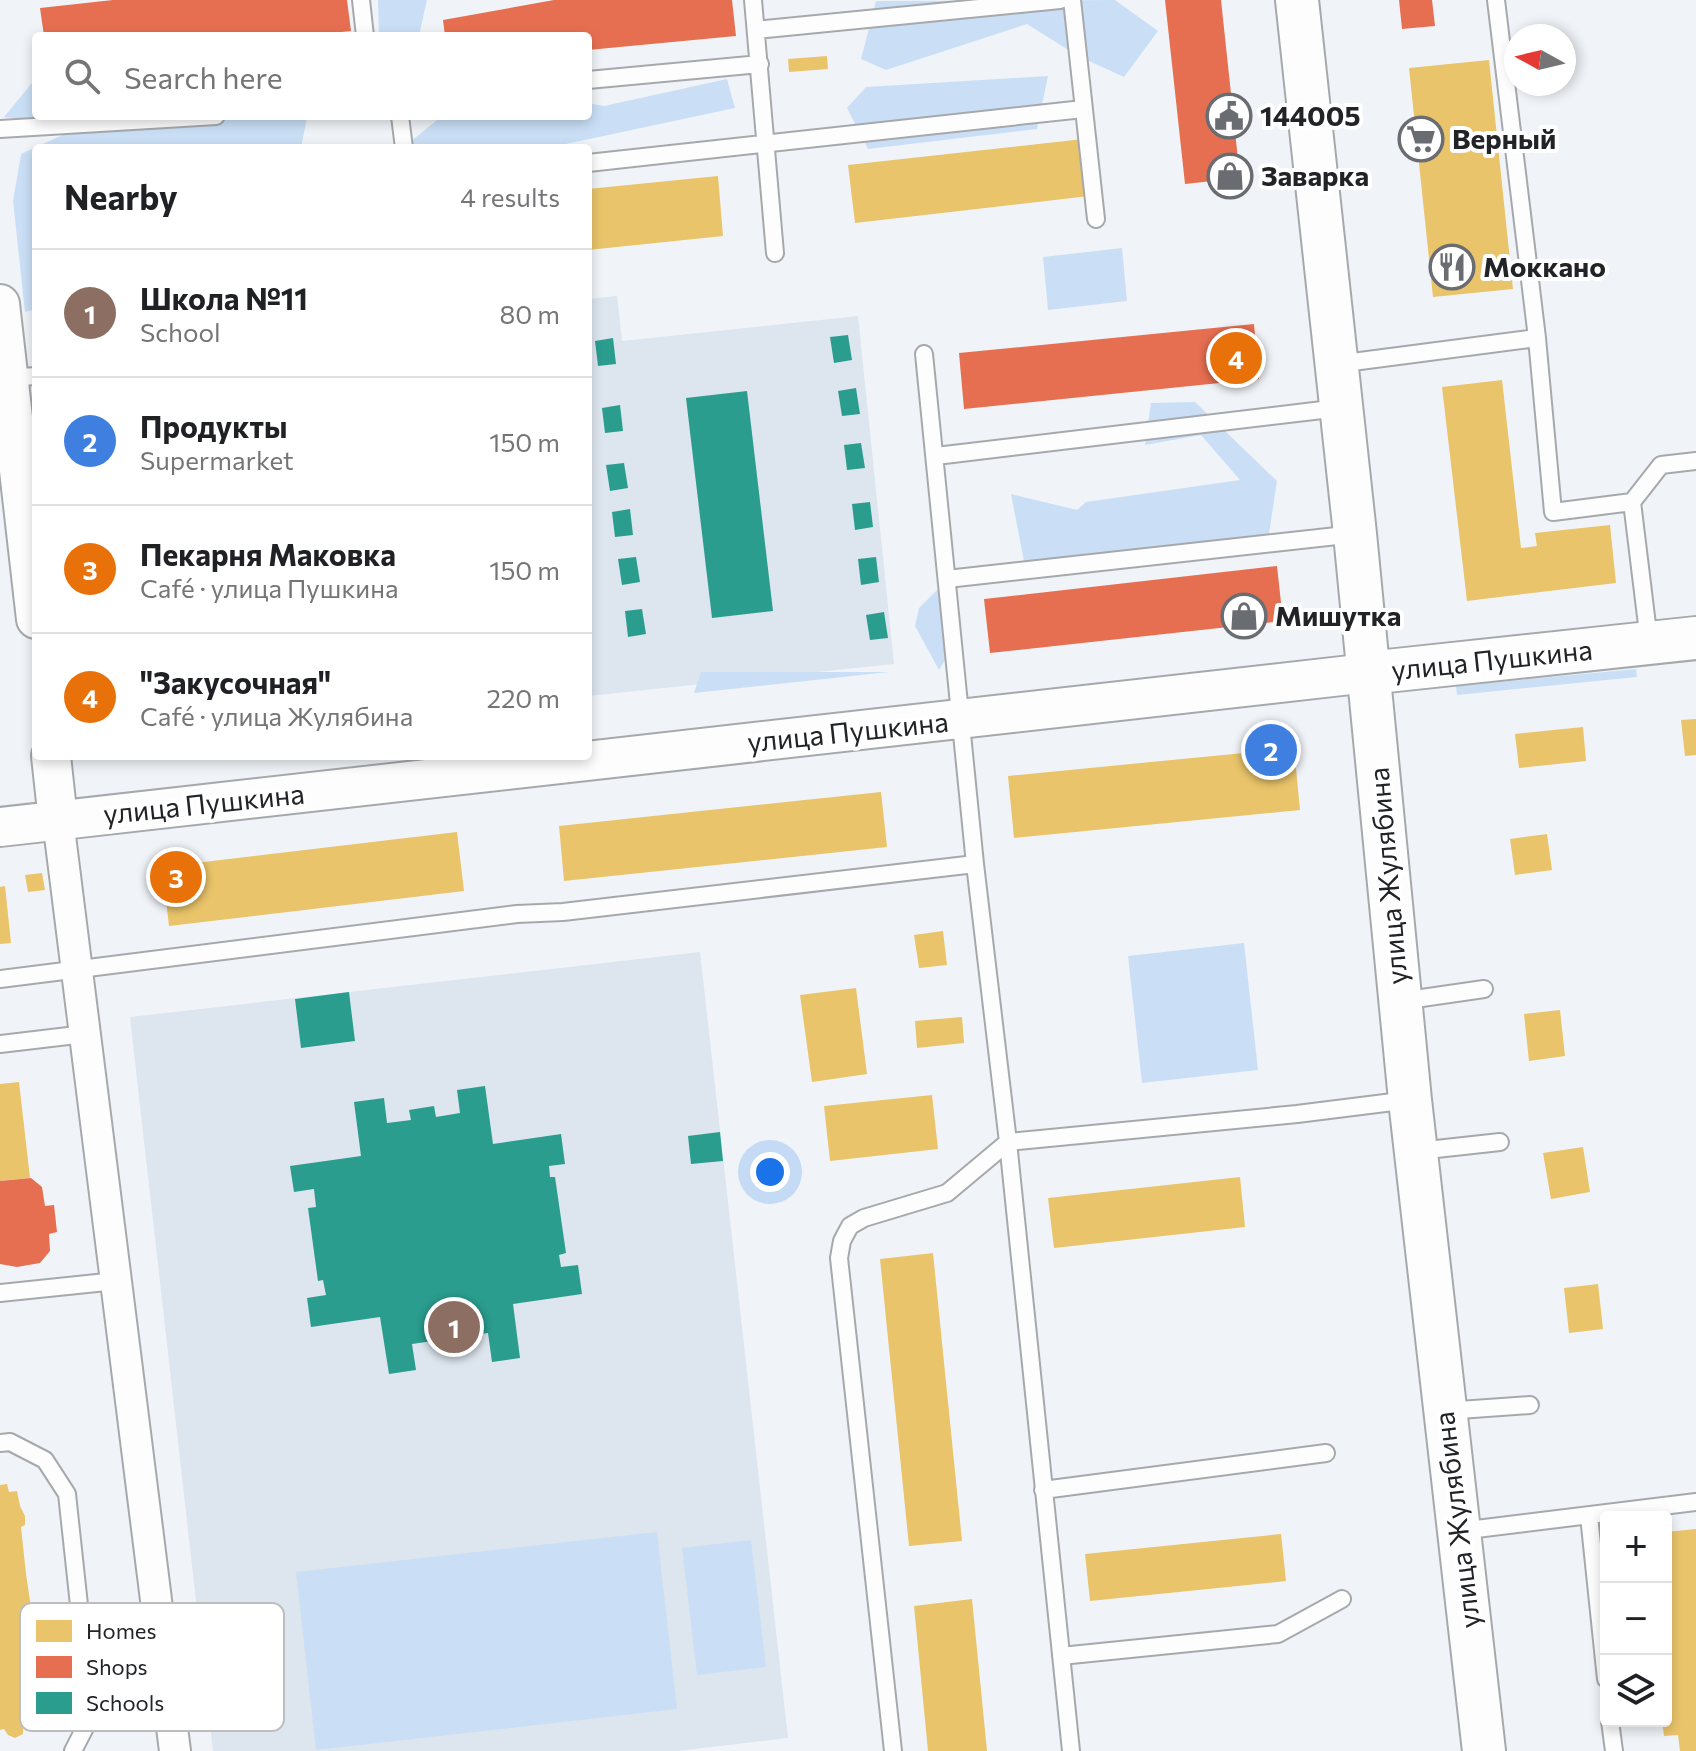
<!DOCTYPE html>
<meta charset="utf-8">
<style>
body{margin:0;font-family:Commissioner,sans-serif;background:#f2f2f2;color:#202124}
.controls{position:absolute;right:24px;bottom:24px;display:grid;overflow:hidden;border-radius:8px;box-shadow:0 4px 12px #0003}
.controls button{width:72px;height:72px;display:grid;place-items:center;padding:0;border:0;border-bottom:2px solid #e0e0e0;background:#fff;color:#202124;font:40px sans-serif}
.compass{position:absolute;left:1504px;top:24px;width:72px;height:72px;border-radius:50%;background:#fff;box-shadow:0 4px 12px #0003;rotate:278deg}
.you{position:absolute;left:770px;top:1172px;width:28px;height:28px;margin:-20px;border:6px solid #fff;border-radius:50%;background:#1a73e8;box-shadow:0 0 0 12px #1a73e833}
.badge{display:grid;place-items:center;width:52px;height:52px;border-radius:50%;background:#696c70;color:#fff;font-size:26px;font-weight:700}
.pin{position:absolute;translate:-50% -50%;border:4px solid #fff;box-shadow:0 2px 8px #0006}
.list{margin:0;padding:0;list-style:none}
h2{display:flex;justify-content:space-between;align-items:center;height:104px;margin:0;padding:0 32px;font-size:34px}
h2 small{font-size:26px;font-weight:400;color:#757577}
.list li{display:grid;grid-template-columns:52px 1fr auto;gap:24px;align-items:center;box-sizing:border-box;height:128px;padding:0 32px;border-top:2px solid #e0e0e0}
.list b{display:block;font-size:30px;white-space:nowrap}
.list p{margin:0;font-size:26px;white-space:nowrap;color:#757577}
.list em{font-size:26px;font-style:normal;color:#757577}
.icon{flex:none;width:44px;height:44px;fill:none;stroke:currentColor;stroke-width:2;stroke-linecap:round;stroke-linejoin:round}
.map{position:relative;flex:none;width:1696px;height:1751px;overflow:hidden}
.search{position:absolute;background:#fff;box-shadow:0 4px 12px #0003;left:32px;top:32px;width:560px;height:88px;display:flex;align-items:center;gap:20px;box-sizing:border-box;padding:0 28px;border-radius:8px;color:#757577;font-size:30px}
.panel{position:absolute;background:#fff;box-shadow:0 4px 12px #0003;left:32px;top:144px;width:560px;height:616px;border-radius:8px}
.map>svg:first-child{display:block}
.built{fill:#dde5ee}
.green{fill:#cadff6}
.homes{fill:#e9c46a}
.shops{fill:#e76f51}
.schools{fill:#2a9d8f}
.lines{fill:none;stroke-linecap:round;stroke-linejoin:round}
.service-casing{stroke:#a6a9ac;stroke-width:20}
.minor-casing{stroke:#a6a9ac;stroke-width:34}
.tertiary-casing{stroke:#a6a9ac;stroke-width:42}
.secondary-casing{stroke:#a6a9ac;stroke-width:46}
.service{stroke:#fdfdfe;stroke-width:16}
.minor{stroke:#fdfdfe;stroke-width:30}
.tertiary{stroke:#fdfdfe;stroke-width:38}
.secondary{stroke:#fdfdfe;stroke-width:42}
.labels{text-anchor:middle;stroke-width:8;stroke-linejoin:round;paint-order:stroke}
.poi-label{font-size:28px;font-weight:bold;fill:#212326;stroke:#fff;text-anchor:start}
.street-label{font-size:28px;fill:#212326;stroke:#fff}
.key{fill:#fff;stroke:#bcbdbe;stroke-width:2}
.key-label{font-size:22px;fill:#212326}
</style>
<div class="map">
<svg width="1696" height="1751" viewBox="0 0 1696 1751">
<rect width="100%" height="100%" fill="#f0f4f8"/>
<path class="built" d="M 617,296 L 622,341 L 858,316 L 894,664 L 588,696 L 588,299 Z
M 700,952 L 788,1738 L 678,1751 L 213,1751 L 130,1017 Z"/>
<path class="green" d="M 378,0 L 427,0 L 419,36 L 379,36 Z
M 1115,0 L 1158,31 L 1124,77 L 1078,56 L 1027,24 L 886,70 L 861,59 L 876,1 Z
M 1048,76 L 1037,129 L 868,149 L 847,108 L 866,87 Z
M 36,78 L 36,116 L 310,116 L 307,118 L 301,148 L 36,148 L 36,309 L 25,312 L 13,201 L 21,154 L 82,126 L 4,117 Z
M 727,79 L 735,108 L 547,148 L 421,148 L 410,142 L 442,116 L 588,116 L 588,103 L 604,106 Z
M 1122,248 L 1127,301 L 1048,310 L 1043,257 Z
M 1195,402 L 1277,481 L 1266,553 L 1239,547 L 1027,577 L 1011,494 L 1077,510 L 1086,502 L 1240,480 L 1201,435 L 1145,445 L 1151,403 Z
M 940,587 L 962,631 L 939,670 L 915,626 L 919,608 Z
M 1636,669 L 1637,677 L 1457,695 L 1456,686 Z
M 701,672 L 889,672 L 694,693 Z
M 1244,943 L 1258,1070 L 1142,1083 L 1128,956 Z
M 657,1532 L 677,1709 L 316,1750 L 296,1572 Z
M 751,1540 L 766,1667 L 697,1675 L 682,1548 Z"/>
<path class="homes" d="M 827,56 L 828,69 L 789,72 L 788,59 Z
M 1489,60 L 1513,289 L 1433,297 L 1409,68 Z
M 1083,139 L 1089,196 L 855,223 L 848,165 Z
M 718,176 L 723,236 L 588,250 L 588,189 Z
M 1502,380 L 1521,548 L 1537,546 L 1535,533 L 1610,525 L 1616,583 L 1467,601 L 1442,387 Z
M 1696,719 L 1696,755 L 1685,756 L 1681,720 Z
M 1583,727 L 1586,761 L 1519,768 L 1515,734 Z
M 1294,748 L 1300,810 L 1014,838 L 1008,776 Z
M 881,792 L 887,847 L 564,881 L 559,826 Z
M 457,832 L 464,891 L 169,926 L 162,867 Z
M 1547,834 L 1552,870 L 1515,875 L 1510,839 Z
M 42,873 L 45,890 L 28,892 L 25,875 Z
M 5,886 L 11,943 L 0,944 L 0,887 Z
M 943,931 L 947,965 L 919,968 L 914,935 Z
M 856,988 L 867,1074 L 812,1082 L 800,995 Z
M 1560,1010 L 1565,1056 L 1529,1061 L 1524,1014 Z
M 962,1017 L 964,1043 L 917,1048 L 915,1021 Z
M 19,1082 L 30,1178 L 0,1181 L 0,1084 Z
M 932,1095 L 938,1149 L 830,1161 L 824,1106 Z
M 1583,1147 L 1590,1192 L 1551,1199 L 1543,1153 Z
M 1240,1177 L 1245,1227 L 1054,1248 L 1048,1198 Z
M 933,1253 L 962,1541 L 909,1546 L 880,1259 Z
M 1598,1284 L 1603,1329 L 1569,1333 L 1564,1288 Z
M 7,1484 L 9,1492 L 17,1491 L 20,1506 L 25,1516 L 25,1525 L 21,1527 L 26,1574 L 41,1674 L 46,1683 L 43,1695 L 45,1709 L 34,1711 L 36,1722 L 23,1723 L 23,1734 L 15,1738 L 8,1735 L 4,1729 L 0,1730 L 0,1485 Z
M 1696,1529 L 1696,1751 L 1680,1751 L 1678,1735 L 1664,1736 L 1662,1721 L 1666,1721 L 1666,1659 L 1670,1658 L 1666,1631 L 1666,1532 Z
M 1281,1534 L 1286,1581 L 1090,1601 L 1085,1554 Z
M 972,1599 L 987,1751 L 928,1751 L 914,1606 Z"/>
<path class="shops" d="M 113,0 L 347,0 L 351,31 L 304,36 L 44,36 L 40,8 Z
M 554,0 L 732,0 L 736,36 L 588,50 L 588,36 L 445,36 L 443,20 Z
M 1165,0 L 1221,0 L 1240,178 L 1185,184 Z
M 1399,0 L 1432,0 L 1435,26 L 1402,29 Z
M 1254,324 L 1259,379 L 964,409 L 959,353 Z
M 1277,566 L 1283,621 L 990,653 L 984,599 Z
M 31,1178 L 42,1187 L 45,1206 L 54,1205 L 57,1232 L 49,1234 L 50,1251 L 40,1263 L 17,1267 L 0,1264 L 0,1181 Z"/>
<path class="schools" d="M 848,335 L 852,360 L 834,363 L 830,337 Z
M 613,338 L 616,364 L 598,366 L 595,341 Z
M 856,388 L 860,414 L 842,416 L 838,391 Z
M 747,391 L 773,611 L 712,618 L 686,398 Z
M 620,405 L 623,431 L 605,433 L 602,408 Z
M 861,443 L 865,468 L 847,470 L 844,445 Z
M 624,463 L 628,488 L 610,491 L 606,465 Z
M 870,502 L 873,527 L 855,530 L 852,504 Z
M 630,509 L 633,535 L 615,537 L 612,512 Z
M 636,557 L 640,582 L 622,585 L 618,559 Z
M 876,557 L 879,582 L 861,585 L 858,559 Z
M 642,609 L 646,634 L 628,637 L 625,611 Z
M 884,612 L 888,638 L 870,640 L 866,615 Z
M 349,992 L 355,1041 L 301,1048 L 295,999 Z
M 485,1086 L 493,1144 L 561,1134 L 565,1164 L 549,1166 L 550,1177 L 555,1177 L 566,1253 L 559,1255 L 561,1267 L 578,1265 L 582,1294 L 513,1304 L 520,1358 L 492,1362 L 488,1333 L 412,1344 L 416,1370 L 389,1374 L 380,1317 L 311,1327 L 307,1298 L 326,1295 L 323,1280 L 318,1281 L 308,1208 L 316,1207 L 314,1189 L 294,1192 L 290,1166 L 361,1156 L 354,1102 L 384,1098 L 387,1123 L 411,1120 L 409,1110 L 434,1106 L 436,1117 L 460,1113 L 457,1090 Z
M 720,1132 L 723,1161 L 691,1164 L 688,1136 Z"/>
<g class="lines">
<g class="service-casing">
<path id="service" d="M 361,0 L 365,36
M 753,0 L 775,253
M 1072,0 L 1096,219
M 1496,0 L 1537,338
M 756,30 L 1060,0
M 588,80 L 760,64
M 400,116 L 404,148
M 0,129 L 216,116
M 588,163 L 1083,109
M 924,354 L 975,864 L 1008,1142 L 1071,1751
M 1337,364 L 1537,338 L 1553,512 L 1632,502 L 1649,641
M 8,378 L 36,376
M 936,456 L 1339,408
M 1632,502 L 1661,465 L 1696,461
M 947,579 L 1355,534
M 0,979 L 517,914 L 563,912 L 975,864
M 1401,1001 L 1484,989
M 0,1044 L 85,1034
M 1418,1151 L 1500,1142
M 0,1293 L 116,1281
M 1445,1411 L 1530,1405
M 0,1443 L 10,1442 L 45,1460 L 67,1494 L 91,1716 L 73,1751
M 1043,1490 L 1326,1453
M 1589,1516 L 1606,1679
M 1460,1531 L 1696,1502
M 1061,1656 L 1278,1634 L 1342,1599
M 1610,1721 L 1614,1751
M 893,1751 L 839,1258 L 842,1241 L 850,1226 L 864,1218 L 947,1193 L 1008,1142 L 1297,1114 L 1409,1100"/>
</g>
<g class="minor-casing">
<path id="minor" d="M 58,820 L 175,1751"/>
</g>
<g class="tertiary-casing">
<path id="tertiary" d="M 0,304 L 36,619
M 51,756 L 58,820
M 0,827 L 1368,673"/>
</g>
<g class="secondary-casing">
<path id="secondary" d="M 1297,0 L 1355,534 L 1410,1100 L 1484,1751
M 1368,673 L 1696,638"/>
</g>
<use href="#service" class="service"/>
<use href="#minor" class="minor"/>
<use href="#tertiary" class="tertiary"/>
<use href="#secondary" class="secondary"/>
</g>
<defs>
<g id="civic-ring" transform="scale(2.3)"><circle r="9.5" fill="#fff" stroke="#696c70" stroke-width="1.5"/><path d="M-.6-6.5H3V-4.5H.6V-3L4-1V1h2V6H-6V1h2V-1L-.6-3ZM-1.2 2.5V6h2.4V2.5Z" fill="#696c70"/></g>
<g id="supermarket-ring" transform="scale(2.3)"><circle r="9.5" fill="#fff" stroke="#696c70" stroke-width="1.5"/><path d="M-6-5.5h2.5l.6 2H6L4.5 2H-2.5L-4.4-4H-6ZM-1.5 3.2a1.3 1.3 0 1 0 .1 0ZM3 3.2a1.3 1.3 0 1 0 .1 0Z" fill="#696c70"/></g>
<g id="shop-ring" transform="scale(2.3)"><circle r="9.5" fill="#fff" stroke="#696c70" stroke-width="1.5"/><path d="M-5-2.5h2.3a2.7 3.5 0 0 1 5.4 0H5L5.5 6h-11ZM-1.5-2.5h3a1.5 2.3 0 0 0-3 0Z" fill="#696c70"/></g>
<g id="restaurant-ring" transform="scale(2.3)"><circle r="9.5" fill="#fff" stroke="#696c70" stroke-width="1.5"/><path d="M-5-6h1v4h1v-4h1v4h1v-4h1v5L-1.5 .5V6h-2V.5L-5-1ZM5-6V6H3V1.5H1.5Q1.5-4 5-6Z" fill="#696c70"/></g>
</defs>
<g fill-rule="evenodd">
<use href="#civic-ring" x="1229" y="116"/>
<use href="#supermarket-ring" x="1421" y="139"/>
<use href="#shop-ring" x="1230" y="176"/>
<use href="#restaurant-ring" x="1452" y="267"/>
<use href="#shop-ring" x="1244" y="616"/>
</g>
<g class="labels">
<g class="poi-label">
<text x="1260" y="126">144005</text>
<text x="1452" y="149">Верный</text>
<text x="1261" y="186">Заварка</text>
<text x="1483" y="277">Моккано</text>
<text x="1275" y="626">Мишутка</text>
</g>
<g class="street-label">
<text transform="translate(1492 660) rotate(-6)" y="10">улица Пушкина</text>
<text transform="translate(848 732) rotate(-6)" y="10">улица Пушкина</text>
<text transform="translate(204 804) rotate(-6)" y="10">улица Пушкина</text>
<text transform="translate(1388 876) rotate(-95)" y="10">улица Жулябина</text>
<text transform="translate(1457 1520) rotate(-97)" y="10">улица Жулябина</text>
</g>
</g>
<rect x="20" y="1603" width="264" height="128" rx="12" class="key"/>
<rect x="36" y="1620" width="36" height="22" fill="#e9c46a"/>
<rect x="36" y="1656" width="36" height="22" fill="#e76f51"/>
<rect x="36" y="1692" width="36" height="22" fill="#2a9d8f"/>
<g class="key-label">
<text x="86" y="1639">Homes</text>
<text x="86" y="1675">Shops</text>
<text x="86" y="1711">Schools</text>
</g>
</svg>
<div class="controls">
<button>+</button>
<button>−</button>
<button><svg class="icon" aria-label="layers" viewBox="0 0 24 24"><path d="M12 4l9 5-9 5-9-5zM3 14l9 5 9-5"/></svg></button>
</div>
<svg class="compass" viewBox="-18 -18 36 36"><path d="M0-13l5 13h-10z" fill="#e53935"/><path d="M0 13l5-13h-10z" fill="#757577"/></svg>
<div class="you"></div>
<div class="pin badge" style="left:454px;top:1327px;background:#8d6e63">1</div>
<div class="pin badge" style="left:1271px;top:750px;background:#3f7fe0">2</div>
<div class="pin badge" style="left:176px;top:877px;background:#e8710a">3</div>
<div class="pin badge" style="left:1236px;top:358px;background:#e8710a">4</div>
<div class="search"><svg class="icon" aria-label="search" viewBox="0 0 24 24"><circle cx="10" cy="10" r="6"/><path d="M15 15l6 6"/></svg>Search here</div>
<section class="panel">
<h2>Nearby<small>4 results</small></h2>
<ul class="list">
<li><span class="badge" style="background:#8d6e63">1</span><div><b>Школа №11</b><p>School</p></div><em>80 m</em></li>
<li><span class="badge" style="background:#3f7fe0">2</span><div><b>Продукты</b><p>Supermarket</p></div><em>150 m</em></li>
<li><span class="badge" style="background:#e8710a">3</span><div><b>Пекарня Маковка</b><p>Café · улица Пушкина</p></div><em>150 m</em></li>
<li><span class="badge" style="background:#e8710a">4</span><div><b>&quot;Закусочная&quot;</b><p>Café · улица Жулябина</p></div><em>220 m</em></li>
</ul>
</section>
</div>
